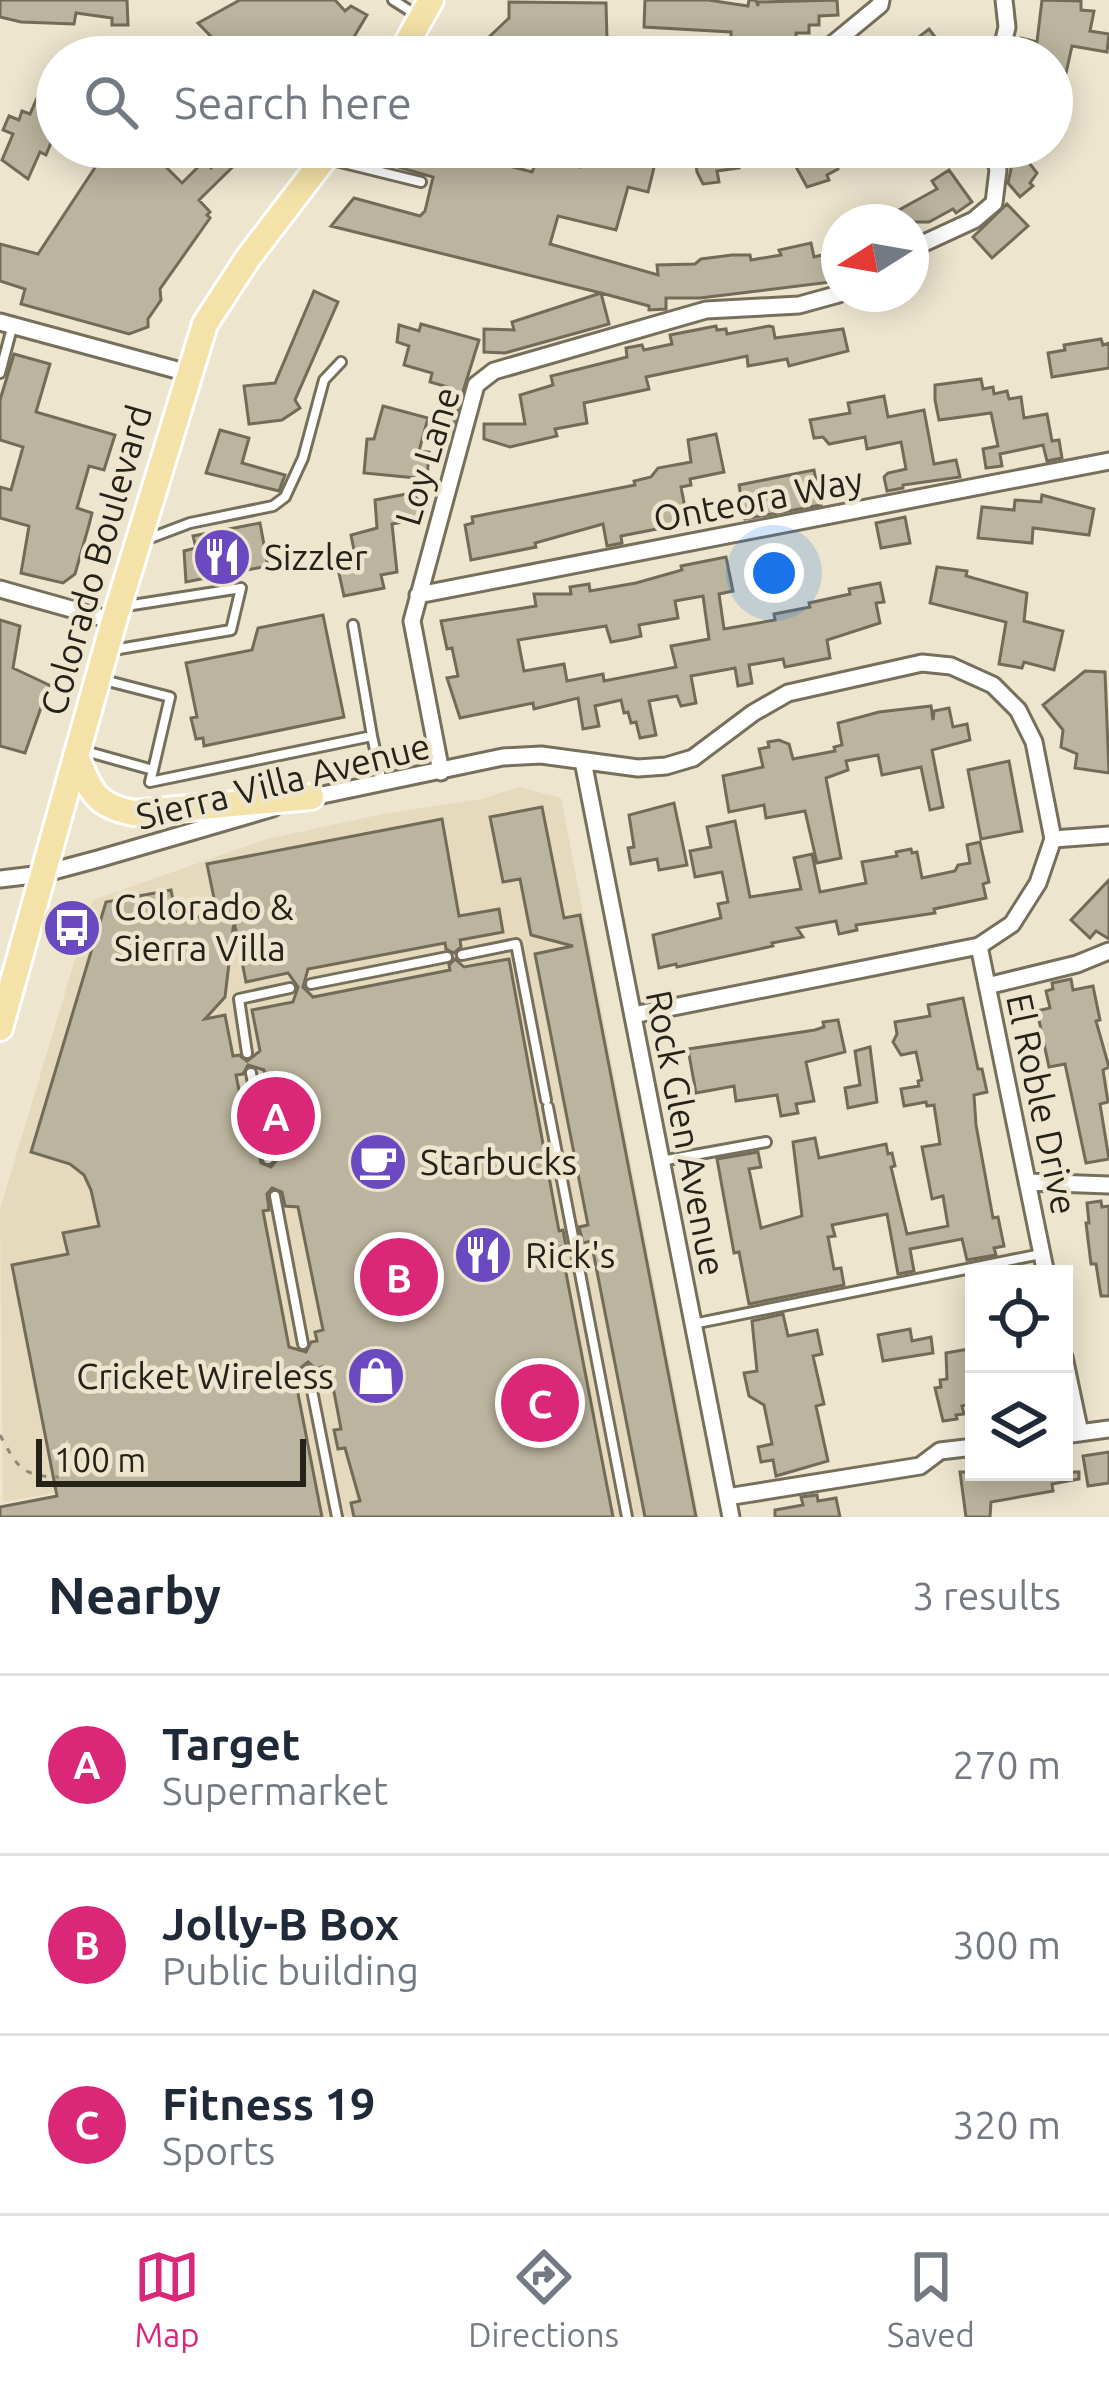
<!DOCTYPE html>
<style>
body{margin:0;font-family:Ubuntu,sans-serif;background:#f2f2f3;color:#1f2937}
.controls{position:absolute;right:36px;bottom:36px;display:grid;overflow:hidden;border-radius:0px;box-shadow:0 6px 30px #0003}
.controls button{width:108px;height:108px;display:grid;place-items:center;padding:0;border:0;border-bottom:3px solid #e0e1e3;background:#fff;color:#1f2937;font:60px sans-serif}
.compass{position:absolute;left:821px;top:204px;width:108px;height:108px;border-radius:50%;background:#fff;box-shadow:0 6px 30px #0003;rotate:259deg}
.scale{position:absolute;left:36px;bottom:30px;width:270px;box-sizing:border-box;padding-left:12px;border:6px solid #25221a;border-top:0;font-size:33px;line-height:42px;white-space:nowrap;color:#25221a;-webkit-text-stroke:9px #ede5ce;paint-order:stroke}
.you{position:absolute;left:774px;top:573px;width:42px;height:42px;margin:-30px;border:9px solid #fff;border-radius:50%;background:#1a73e8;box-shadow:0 0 0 18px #1a73e833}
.badge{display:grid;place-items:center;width:78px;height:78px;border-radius:50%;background:#db2777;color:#fff;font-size:39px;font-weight:700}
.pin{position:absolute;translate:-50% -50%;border:6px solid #fff;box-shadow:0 3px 12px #0006}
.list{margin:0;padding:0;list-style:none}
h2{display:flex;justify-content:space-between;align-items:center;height:156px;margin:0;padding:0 48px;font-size:51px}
h2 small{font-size:39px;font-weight:400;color:#747a83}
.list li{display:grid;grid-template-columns:78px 1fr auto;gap:36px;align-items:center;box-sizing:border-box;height:180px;padding:0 48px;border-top:3px solid #e0e1e3}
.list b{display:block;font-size:45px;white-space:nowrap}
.list p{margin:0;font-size:39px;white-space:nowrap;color:#747a83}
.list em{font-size:39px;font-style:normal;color:#747a83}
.icon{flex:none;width:66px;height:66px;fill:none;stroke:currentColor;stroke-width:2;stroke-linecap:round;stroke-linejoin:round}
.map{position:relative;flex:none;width:1109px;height:1517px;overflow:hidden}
.search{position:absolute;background:#fff;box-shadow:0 6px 30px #0003;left:36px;right:36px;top:36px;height:132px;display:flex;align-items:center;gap:30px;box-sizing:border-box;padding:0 42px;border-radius:66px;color:#747a83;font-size:45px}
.sheet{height:696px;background:#fff}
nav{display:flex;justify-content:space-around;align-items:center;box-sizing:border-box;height:168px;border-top:3px solid #e0e1e3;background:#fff;font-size:33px;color:#747a83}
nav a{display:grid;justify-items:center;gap:6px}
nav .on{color:#db2777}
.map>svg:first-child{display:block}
.built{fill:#e5dabd}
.building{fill:#bbb49e;stroke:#726b57;stroke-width:3;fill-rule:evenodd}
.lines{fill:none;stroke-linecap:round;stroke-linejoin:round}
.lane-casing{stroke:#766f5b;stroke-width:14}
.street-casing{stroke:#766f5b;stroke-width:21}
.primary-casing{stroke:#fff;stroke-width:30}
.path{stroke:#8e8979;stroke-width:3;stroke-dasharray:6 9;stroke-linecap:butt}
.lane{stroke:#fff;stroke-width:8}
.street{stroke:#fff;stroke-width:15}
.primary{stroke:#f5e2a9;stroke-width:24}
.labels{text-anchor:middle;stroke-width:9;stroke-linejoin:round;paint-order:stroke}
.street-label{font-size:36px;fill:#25221a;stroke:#ede5ce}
.poi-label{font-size:36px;fill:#25221a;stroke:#ede5ce;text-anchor:start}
</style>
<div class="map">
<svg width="1109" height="1517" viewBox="0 0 1109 1517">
<rect width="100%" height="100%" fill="#ede5ce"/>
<path class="built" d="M 520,787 L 561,798 L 699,1517 L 101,1517 L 94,1486 L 3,1502 L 0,1209 L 93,900 L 267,839 L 383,814 L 481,799 Z"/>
<path class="building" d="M 0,0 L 127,0 L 128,25 L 112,25 L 112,18 L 76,13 L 74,24 L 21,22 L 0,17 Z
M 240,0 L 335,0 L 345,11 L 351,6 L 367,15 L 342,57 L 231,57 L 198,23 Z
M 645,0 L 708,0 L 748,6 L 749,0 L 756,0 L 758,6 L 758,2 L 837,0 L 838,15 L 819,16 L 819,25 L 809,25 L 809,33 L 796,33 L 796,41 L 741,41 L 731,38 L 731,32 L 644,27 Z
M 1042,0 L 1081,1 L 1081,10 L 1094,11 L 1090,31 L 1109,34 L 1107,52 L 1072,46 L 1058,109 L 1052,108 L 1052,57 L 1017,53 L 1021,38 L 1037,42 Z
M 509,2 L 606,3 L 607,39 L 589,57 L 468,57 L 509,18 Z
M 929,29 L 950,57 L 893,57 Z
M 41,89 L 54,95 L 44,120 L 57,128 L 46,155 L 40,152 L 28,179 L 2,160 L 13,134 L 3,130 L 9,116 L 19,120 L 22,111 L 30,114 Z
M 101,147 L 146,147 L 182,183 L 204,161 L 211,168 L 233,147 L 253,147 L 199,200 L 210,212 L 207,215 L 210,218 L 160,289 L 161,300 L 148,319 L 148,327 L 129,334 L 21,304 L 25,289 L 0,281 L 0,244 L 38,254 L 100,160 L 95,157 Z
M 396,147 L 482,147 L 479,158 L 532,172 L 539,156 L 580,167 L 585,147 L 659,147 L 648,192 L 628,187 L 616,230 L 558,216 L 550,244 L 658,275 L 657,265 L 695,264 L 701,259 L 732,255 L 750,255 L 751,260 L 781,255 L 779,250 L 811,243 L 814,257 L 839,251 L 839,281 L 700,298 L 666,298 L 666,309 L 649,310 L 649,306 L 601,293 L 331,226 L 354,198 L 420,216 L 425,211 L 433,177 L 384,163 Z
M 694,147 L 737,149 L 739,168 L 717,171 L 719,182 L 703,184 L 697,172 Z
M 801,147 L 832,147 L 838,169 L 827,175 L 829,180 L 807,187 L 789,154 Z
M 1004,147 L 1017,147 L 1037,173 L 1030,183 L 1033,186 L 1020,197 L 1008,183 L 1011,169 Z
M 949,170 L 972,202 L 956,213 L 953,209 L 929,222 L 877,222 L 937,189 L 932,181 Z
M 1007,204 L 1028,226 L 992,258 L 973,237 Z
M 314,291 L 338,302 L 295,400 L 300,408 L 282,420 L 249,424 L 244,386 L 275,383 Z
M 601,293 L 609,324 L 505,353 L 484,352 L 484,329 L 514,330 L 512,322 Z
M 421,324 L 479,340 L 452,427 L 437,424 L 448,387 L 430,382 L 432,373 L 404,365 L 409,346 L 397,342 L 399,325 L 419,331 Z
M 716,326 L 717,330 L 726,329 L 727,334 L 769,326 L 773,327 L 775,338 L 843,329 L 848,351 L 789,366 L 787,359 L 748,366 L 747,356 L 646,377 L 649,389 L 584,403 L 587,423 L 555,429 L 557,436 L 510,447 L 484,439 L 484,424 L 525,424 L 520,395 L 553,385 L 551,376 L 627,357 L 626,348 L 642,345 L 644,350 L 672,344 L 670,335 Z
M 1101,339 L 1103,345 L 1109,343 L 1109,368 L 1052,377 L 1048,353 L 1065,350 L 1064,345 Z
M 14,354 L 50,364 L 36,412 L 115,435 L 104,470 L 89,466 L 77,508 L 92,513 L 89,525 L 75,574 L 63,583 L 21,573 L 29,526 L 0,518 L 0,487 L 11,490 L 23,447 L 0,440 L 0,400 Z
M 981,379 L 983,389 L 993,387 L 994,394 L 1007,391 L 1009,399 L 1021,397 L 1024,418 L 1047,414 L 1052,441 L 1059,440 L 1062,458 L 1047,461 L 1043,445 L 1000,454 L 1002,466 L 986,468 L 983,449 L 998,446 L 991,413 L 939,420 L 935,400 L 935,385 Z
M 884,396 L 888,417 L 924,410 L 934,464 L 956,460 L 960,477 L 903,485 L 903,488 L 887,491 L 884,477 L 888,473 L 906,469 L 901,442 L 867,449 L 865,437 L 829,444 L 823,437 L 814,438 L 810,420 L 850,413 L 848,403 Z
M 383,406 L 428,418 L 419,451 L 429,452 L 427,479 L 364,473 L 367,439 L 374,439 Z
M 220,430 L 249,438 L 242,463 L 285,475 L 279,491 L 206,473 Z
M 716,434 L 724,472 L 690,479 L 691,485 L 681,487 L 688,523 L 621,536 L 622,543 L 607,546 L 603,524 L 535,543 L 536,547 L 471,560 L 465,525 L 473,523 L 472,517 L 635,485 L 634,481 L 651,477 L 658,468 L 691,462 L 688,440 Z
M 814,470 L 821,505 L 745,519 L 739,485 Z
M 412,493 L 423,506 L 420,519 L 392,524 L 397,572 L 381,575 L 384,588 L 344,596 L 338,569 L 357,565 L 351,535 L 377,528 L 375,500 Z
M 1042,495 L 1094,509 L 1089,535 L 1033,528 L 1032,543 L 978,538 L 982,507 L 1014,510 L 1015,500 L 1041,502 Z
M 905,517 L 910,543 L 881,548 L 876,523 Z
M 260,523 L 268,566 L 186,582 L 184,551 L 196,548 L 193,536 Z
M 726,557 L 733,591 L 719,594 L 724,629 L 775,620 L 774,614 L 810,607 L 809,603 L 850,594 L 849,589 L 880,583 L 884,602 L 876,603 L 880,623 L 827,640 L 830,658 L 785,667 L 783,659 L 749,665 L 752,683 L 738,686 L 735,668 L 691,676 L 696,703 L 681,706 L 677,696 L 649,701 L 656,735 L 640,738 L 636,722 L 631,723 L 628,712 L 624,713 L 621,700 L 595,706 L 599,726 L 583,729 L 578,698 L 534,709 L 533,703 L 460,718 L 447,678 L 458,676 L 452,648 L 447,649 L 441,621 L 536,606 L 534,594 L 571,594 L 570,587 L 589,584 L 590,591 L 636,583 L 682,570 L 681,566 ZM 703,596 L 709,639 L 671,646 L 676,667 L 604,681 L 603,674 L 567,681 L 564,664 L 524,671 L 518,640 L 606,626 L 611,642 L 628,639 L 641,636 L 639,625 L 678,618 L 675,601 Z
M 937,567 L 967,571 L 966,576 L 1027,593 L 1024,621 L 1063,631 L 1054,670 L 1024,662 L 1022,668 L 999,664 L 1006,622 L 930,603 Z
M 323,615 L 344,717 L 204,746 L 203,738 L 196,739 L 191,718 L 197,717 L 186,663 L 252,650 L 258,628 Z
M 0,620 L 20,626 L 13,668 L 49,685 L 25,753 L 0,746 Z
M 1085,671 L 1105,672 L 1109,773 L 1075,768 L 1077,754 L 1061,747 L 1063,730 L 1043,705 Z
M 931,706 L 933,720 L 934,711 L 949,708 L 953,727 L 967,724 L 970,740 L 932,750 L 943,807 L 930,810 L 921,767 L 882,775 L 878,755 L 846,761 L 848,770 L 826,778 L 841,858 L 817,863 L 805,811 L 766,818 L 764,805 L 729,812 L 723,776 L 763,767 L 759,749 L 769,747 L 768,742 L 779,740 L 789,744 L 793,759 L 835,751 L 834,747 L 842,745 L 838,723 L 879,712 Z
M 1009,761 L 1022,831 L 981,839 L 968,770 Z
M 674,803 L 687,865 L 659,870 L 657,859 L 631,864 L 628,848 L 634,847 L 629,815 Z
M 542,807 L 564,918 L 580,915 L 696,1517 L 645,1517 L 591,1241 L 583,1243 L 579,1227 L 588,1225 L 535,954 L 573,946 L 531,935 L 520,879 L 503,882 L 490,817 Z
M 442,819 L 459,916 L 499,909 L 503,932 L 460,940 L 461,947 L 454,953 L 446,949 L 445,943 L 308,969 L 303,987 L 313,997 L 450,970 L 449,965 L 455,959 L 464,967 L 509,959 L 559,1231 L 563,1230 L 566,1246 L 561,1247 L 613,1517 L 354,1517 L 351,1503 L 360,1501 L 345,1448 L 338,1449 L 334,1430 L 341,1429 L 331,1376 L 324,1377 L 322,1367 L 316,1369 L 308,1362 L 294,1373 L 322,1517 L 0,1517 L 0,1507 L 57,1496 L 12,1265 L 68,1254 L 63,1233 L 99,1226 L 91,1190 L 84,1175 L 70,1164 L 31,1152 L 106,902 L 171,890 L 177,921 L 217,913 L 207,864 ZM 234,921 L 246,982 L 288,973 L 298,987 L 293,1002 L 252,1010 L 260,1051 L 247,1061 L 239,1055 L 233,1056 L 225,1015 L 205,1019 L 225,997 ZM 248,1065 L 264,1070 L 278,1145 L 274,1146 L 276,1161 L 271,1167 L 261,1163 L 258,1149 L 251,1150 L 236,1075 L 243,1074 ZM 272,1188 L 282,1192 L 285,1206 L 298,1207 L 323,1330 L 315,1332 L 317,1341 L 311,1342 L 306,1352 L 289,1347 L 263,1211 L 269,1210 L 267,1194 Z
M 735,821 L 750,897 L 801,889 L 794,858 L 812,854 L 820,892 L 866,883 L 862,862 L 897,856 L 896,852 L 911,849 L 912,853 L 917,852 L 922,878 L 955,871 L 958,865 L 970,863 L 967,845 L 980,842 L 989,882 L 983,884 L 986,898 L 934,909 L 935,913 L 856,925 L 857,930 L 839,934 L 836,921 L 797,928 L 803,937 L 772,943 L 773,946 L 677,967 L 676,964 L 659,968 L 653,935 L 721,918 L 718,904 L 728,902 L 722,872 L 695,877 L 690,851 L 711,847 L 707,827 Z
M 1109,880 L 1109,939 L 1096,931 L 1090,938 L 1071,920 Z
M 1071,979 L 1073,990 L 1093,986 L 1100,1020 L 1096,1021 L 1109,1067 L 1103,1070 L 1108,1102 L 1100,1104 L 1109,1159 L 1086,1163 L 1065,1064 L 1049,1067 L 1037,1011 L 1050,1008 L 1046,991 L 1053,989 L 1052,983 Z
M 963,998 L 978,1069 L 982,1069 L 987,1092 L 974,1095 L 976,1125 L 993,1218 L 998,1217 L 1004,1246 L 994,1248 L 996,1255 L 967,1260 L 962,1239 L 910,1249 L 914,1271 L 898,1274 L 887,1214 L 832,1225 L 835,1236 L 828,1237 L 834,1269 L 841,1268 L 844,1285 L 749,1304 L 739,1252 L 734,1253 L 717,1159 L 758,1152 L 761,1167 L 749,1169 L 761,1228 L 802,1216 L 793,1142 L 815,1138 L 819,1158 L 886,1144 L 888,1154 L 892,1153 L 895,1166 L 891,1167 L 907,1234 L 948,1226 L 943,1196 L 932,1199 L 922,1147 L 940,1144 L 934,1105 L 927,1106 L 926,1102 L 904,1106 L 901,1089 L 919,1086 L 918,1081 L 922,1080 L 916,1052 L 901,1055 L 893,1042 L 897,1034 L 895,1022 L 930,1016 L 928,1005 Z
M 838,1020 L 845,1052 L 806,1062 L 814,1101 L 796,1104 L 798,1113 L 781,1116 L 777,1095 L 736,1101 L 734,1086 L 696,1093 L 688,1049 L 815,1030 L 824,1027 L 823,1022 Z
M 870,1047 L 877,1102 L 848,1108 L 845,1088 L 860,1085 L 855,1051 Z
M 1101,1201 L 1102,1207 L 1109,1206 L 1109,1296 L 1101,1296 L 1096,1264 L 1091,1264 L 1086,1223 L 1089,1223 L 1087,1203 Z
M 783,1314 L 788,1336 L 817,1330 L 822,1354 L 813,1356 L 824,1404 L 816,1406 L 828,1461 L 776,1476 L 773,1460 L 761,1462 L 758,1447 L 772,1444 L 764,1405 L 749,1396 L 744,1373 L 757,1371 L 752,1321 Z
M 910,1329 L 912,1341 L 931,1337 L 933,1353 L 883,1361 L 878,1335 Z
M 974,1348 L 974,1404 L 962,1406 L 964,1414 L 956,1415 L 957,1419 L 943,1421 L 935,1388 L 941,1387 L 940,1380 L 947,1379 L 946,1353 Z
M 1109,1452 L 1109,1483 L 1088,1486 L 1083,1456 Z
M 960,1472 L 1079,1472 L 1079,1479 L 1052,1484 L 1053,1491 L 991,1502 L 990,1517 L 966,1517 Z
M 817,1495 L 818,1501 L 836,1498 L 840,1517 L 775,1517 L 775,1510 L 803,1505 L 801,1497 Z"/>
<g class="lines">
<g class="lane-casing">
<path id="lane" d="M 393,0 L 415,14
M 332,160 L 421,182
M 0,373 L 12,328
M 145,540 L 190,523 L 273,506 L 285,497 L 303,458 L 324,380 L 341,362
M 113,650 L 231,630 L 241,588 L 126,606
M 372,736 L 382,782
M 85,751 L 153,770 L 170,697 L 104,680
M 153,770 L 150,782 L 372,736 L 353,625
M 462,955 L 516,944 L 546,1100
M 311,984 L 447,957
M 247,1053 L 239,999 L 290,988
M 251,1073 L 268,1159
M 548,1107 L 627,1517
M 661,1161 L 766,1142
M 275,1196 L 303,1344
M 693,1324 L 1041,1254
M 308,1370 L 337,1517"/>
</g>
<g class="street-casing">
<path id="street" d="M 817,57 L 880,5 L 881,0
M 1000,57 L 1007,27 L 1004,0
M 911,249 L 974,220 L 994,203 L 998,170 L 992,147
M 0,322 L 188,373
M 0,589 L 114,621
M 418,595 L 1109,461
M 583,761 L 731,1517
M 441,772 L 412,621 L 476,385 L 494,371 L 706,310 L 799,305 L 839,294
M 308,798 L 503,757 L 541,755 L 638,768 L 666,766 L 693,758 L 753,713 L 788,693 L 922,663 L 951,666 L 993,685 L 1018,710 L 1034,742 L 1053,839 L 1038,883 L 1012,924 L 979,946 L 633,1015
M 1053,839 L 1109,835
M 0,879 L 42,874 L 98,859 L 273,808
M 979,946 L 1046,1274
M 987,986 L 1077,964 L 1109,951
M 1027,1182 L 1109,1185
M 1064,1357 L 1080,1433
M 1064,1435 L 1109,1429
M 727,1497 L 920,1466 L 940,1451 L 974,1447"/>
</g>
<g class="primary-casing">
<path id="primary" d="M 399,57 L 431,0
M 76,756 C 91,791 94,805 133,813 L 311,797
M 0,1028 L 114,621 L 205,324 L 248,258 L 333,147"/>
</g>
<path class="path" d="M 0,1435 C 16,1464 20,1477 59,1477"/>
<use href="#lane" class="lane"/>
<use href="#street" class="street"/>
<use href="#primary" class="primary"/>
</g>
<defs>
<g id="restaurant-disc" transform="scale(3)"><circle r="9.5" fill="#6b49c1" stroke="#ede5ce"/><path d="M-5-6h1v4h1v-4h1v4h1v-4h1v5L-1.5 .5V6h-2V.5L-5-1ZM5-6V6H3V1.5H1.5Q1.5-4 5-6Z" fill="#fff"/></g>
<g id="bus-disc" transform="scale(3)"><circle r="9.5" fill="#6b49c1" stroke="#ede5ce"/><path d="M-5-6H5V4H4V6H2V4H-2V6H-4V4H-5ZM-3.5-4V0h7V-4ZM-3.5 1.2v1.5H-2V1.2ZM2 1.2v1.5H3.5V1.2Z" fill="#fff"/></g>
<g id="cafe-disc" transform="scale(3)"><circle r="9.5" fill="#6b49c1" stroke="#ede5ce"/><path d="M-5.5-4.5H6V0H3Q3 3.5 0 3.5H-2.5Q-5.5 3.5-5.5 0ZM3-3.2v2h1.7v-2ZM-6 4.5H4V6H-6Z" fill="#fff"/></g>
<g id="shop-disc" transform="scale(3)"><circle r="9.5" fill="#6b49c1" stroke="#ede5ce"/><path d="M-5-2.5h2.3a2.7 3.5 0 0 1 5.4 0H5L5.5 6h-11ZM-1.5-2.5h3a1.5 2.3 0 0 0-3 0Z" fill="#fff"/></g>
</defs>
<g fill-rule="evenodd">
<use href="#restaurant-disc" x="222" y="557"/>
<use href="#bus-disc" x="72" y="928"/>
<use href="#cafe-disc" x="378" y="1162"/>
<use href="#restaurant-disc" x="483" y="1255"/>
<use href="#shop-disc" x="376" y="1376"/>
</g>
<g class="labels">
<g class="street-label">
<text transform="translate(427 456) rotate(-73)" y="13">Loy Lane</text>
<text transform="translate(758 499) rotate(-11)" y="13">Onteora Way</text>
<text transform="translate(96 560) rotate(-74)" y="13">Colorado Boulevard</text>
<text transform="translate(283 781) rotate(-14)" y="13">Sierra Villa Avenue</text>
<text transform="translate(1042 1104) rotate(78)" y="13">El Roble Drive</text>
<text transform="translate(686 1133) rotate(79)" y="13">Rock Glen Avenue</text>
</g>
<g class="poi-label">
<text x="264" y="570">Sizzler</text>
<text x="114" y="920">Colorado &amp;<tspan x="114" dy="41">Sierra Villa</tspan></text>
<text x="420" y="1175">Starbucks</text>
<text x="525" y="1268">Rick's</text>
<text x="334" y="1389" text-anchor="end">Cricket Wireless</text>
</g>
</g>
</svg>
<div class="controls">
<button><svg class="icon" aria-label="locate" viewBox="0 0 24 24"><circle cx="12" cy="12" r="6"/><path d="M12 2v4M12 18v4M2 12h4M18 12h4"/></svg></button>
<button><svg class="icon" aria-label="layers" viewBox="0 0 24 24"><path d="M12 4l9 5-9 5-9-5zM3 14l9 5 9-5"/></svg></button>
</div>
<svg class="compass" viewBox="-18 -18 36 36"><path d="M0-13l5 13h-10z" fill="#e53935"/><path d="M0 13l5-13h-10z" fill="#747a83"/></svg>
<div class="scale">100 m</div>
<div class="you"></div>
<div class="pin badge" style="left:276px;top:1116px">A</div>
<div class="pin badge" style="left:399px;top:1277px">B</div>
<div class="pin badge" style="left:540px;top:1403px">C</div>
<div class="search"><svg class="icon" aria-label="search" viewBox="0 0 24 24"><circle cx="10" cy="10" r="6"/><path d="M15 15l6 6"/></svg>Search here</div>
</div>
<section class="sheet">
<h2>Nearby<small>3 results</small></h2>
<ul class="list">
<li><span class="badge">A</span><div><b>Target</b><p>Supermarket</p></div><em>270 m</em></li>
<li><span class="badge">B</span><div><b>Jolly-B Box</b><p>Public building</p></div><em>300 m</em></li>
<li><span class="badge">C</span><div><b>Fitness 19</b><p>Sports</p></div><em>320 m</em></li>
</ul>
</section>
<nav>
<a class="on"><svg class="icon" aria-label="map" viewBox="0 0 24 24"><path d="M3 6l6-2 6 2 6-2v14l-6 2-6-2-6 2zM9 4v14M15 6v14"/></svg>Map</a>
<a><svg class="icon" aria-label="directions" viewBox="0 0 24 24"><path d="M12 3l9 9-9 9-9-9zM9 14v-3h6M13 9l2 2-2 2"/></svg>Directions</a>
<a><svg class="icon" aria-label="saved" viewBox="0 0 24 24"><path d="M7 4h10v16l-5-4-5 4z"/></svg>Saved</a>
</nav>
